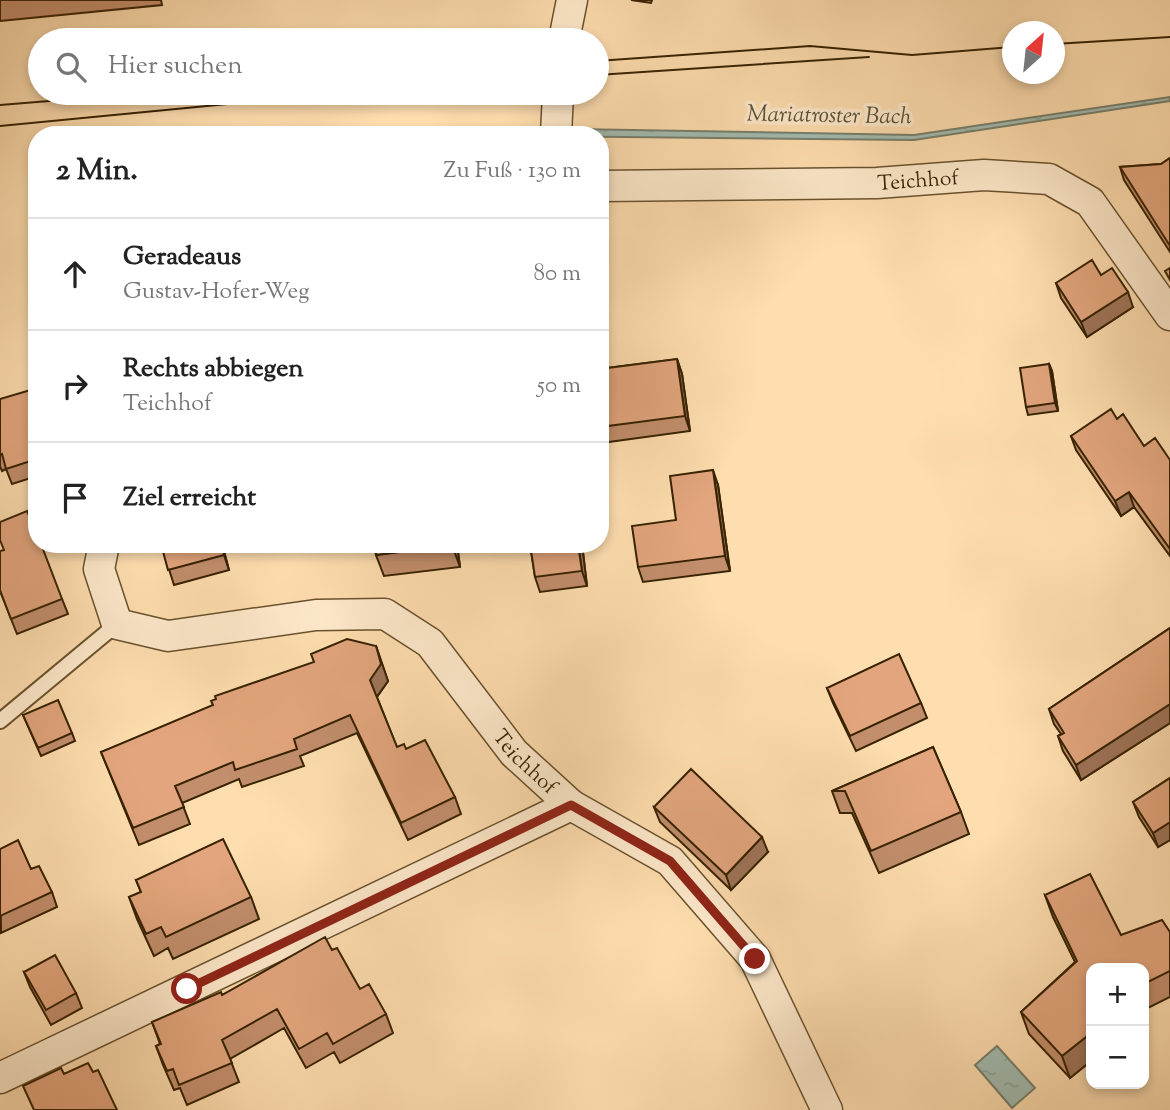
<!DOCTYPE html>
<html lang="de">
<meta charset="utf-8">
<style>
body{margin:0;font-family:"Sorts Mill Goudy",serif;background:#f2f2f2;color:#222}
.controls{position:absolute;right:21px;bottom:21px;display:grid;overflow:hidden;border-radius:14px;box-shadow:0 4px 10px #0003}
.controls button{width:63px;height:63px;display:grid;place-items:center;padding:0;border:0;border-bottom:2px solid #e0e0e0;background:#fff;color:#222;font:35px sans-serif}
.compass{position:absolute;left:1002px;top:21px;width:63px;height:63px;border-radius:50%;background:#fff;box-shadow:0 4px 10px #0003;rotate:27deg}
.stop{position:absolute;width:21px;height:21px;margin:-16px;border:5px solid #8f2418;border-radius:50%;background:#fff}
.stop.end{background:#8f2418;border-color:#fff;box-shadow:0 2px 7px #0008}
.list{margin:0;padding:0;list-style:none}
h2{display:flex;justify-content:space-between;align-items:center;height:91px;margin:0;padding:0 28px;font-size:30px}
h2 small{font-size:23px;font-weight:400;color:#767676}
.list li{display:grid;grid-template-columns:46px 1fr auto;gap:21px;align-items:center;box-sizing:border-box;height:112px;padding:0 28px;border-top:2px solid #e0e0e0}
.list b{display:block;font-size:26px;white-space:nowrap}
.list p{margin:0;font-size:23px;white-space:nowrap;color:#767676}
.list em{font-size:23px;font-style:normal;color:#767676}
.icon{flex:none;width:38px;height:38px;fill:none;stroke:currentColor;stroke-width:2;stroke-linecap:round;stroke-linejoin:round}
.map{position:relative;flex:none;width:1170px;height:1110px;overflow:hidden}
.search{position:absolute;background:#fff;box-shadow:0 4px 10px #0003;left:28px;top:28px;width:581px;height:77px;display:flex;align-items:center;gap:18px;box-sizing:border-box;padding:0 24px;border-radius:38px;color:#767676;font-size:26px}
.panel{position:absolute;background:#fff;box-shadow:0 4px 10px #0003;left:28px;top:126px;width:581px;height:427px;border-radius:28px}
.map>svg:first-child{display:block}
.water{fill:url(#water-ripples);stroke:#777e6b;stroke-width:2}
.lines{fill:none;stroke-linecap:round;stroke-linejoin:round}
.lane-casing{stroke:#69512d;stroke-width:18}
.street-casing{stroke:#69512d;stroke-width:33}
.lane{stroke:#fee9cb;stroke-width:14}
.street{stroke:#fee9cb;stroke-width:30}
.tram{stroke:#372202;stroke-width:2}
.wall{fill:#c28e6c;stroke:#372202;stroke-width:2}
.shaded-wall{fill:#9e7458;stroke:#372202;stroke-width:2}
.building{fill:#e2a57d;stroke:#372202;stroke-width:2}
.route{stroke:#8f2418;stroke-width:9}
.labels{text-anchor:middle;stroke-width:7;stroke-linejoin:round;paint-order:stroke}
.street-label{font-size:21px;fill:#372202;stroke:#fee9cb}
.water-label{font-size:23px;font-style:italic;fill:#575037;stroke:#fee9cb}
</style>
<div class="map">
<svg width="1170" height="1110" viewBox="0 0 1170 1110">
<defs>
<pattern id="water-ripples" width="26" height="14" patternUnits="userSpaceOnUse" patternTransform="scale(1.75)"><rect width="26" height="14" fill="#a1bbb1"/><path d="M2 4q2-2 4 0t4 0M15 11q2-2 4 0t4 0" fill="none" stroke="#8ba097"/></pattern>
</defs>
<rect width="100%" height="100%" fill="#feddaf"/>
<filter id="stains"><feTurbulence type="fractalNoise" baseFrequency=".00286" numOctaves="4"/><feColorMatrix values="0 0 0 0 .2 0 0 0 0 .09 0 0 0 0 .02 0 0 0 .5 -.17"/></filter>
<radialGradient id="worn" r=".72"><stop offset=".6" stop-color="#630" stop-opacity="0"/><stop offset="1" stop-color="#630" stop-opacity=".3"/></radialGradient>
<path class="water" d="M 1170,97 L 1170,101 L 914,140 L 440,135 L 574,129 L 914,135 Z
M 997,1046 L 1035,1088 L 1012,1108 L 975,1065 Z"/>
<g class="lines">
<g class="lane-casing">
<path id="lane" d="M 0,721 L 117,624"/>
</g>
<g class="street-casing">
<g id="street">
<path d="M 564,40 L 572,0"/>
<path d="M 556,135 L 558,93"/>
<path id="s1" d="M 600,186 L 877,183 L 984,175 L 1049,179 L 1090,202 L 1170,315"/>
<path id="s2" d="M 104,544 L 99,569 L 117,624 L 168,636 L 316,615 L 385,614 L 430,643 L 514,753 L 571,805 L 670,861 L 755,959 L 827,1110"/>
<path d="M 0,1078 L 571,805"/>
</g>
</g>
<use href="#lane" class="lane"/>
<use href="#street" class="street"/>
<path class="tram" d="M 1054,44 L 1170,37
M 597,61 L 810,46 L 912,55 L 1012,47
M 597,75 L 869,57
M 0,105 L 148,93
M 0,126 L 340,93"/>
</g>
<path class="wall" d="M 0,0 L 161,0 L 162,5 L 0,21 Z
M 631,0 L 652,0 L 651,3 Z
M 1170,158 L 1170,252 L 1124,180 L 1120,167 L 1161,164 Z
M 1101,275 L 1133,307 L 1087,337 L 1061,298 L 1056,283 Z
M 677,359 L 682,374 L 690,431 L 601,443 L 600,369 Z
M 1049,364 L 1052,371 L 1058,411 L 1028,415 L 1026,407 Z
M 37,397 L 37,476 L 12,484 L 6,469 L 2,471 L 0,466 L 0,399 Z
M 1117,419 L 1144,446 L 1170,460 L 1170,556 L 1134,507 L 1121,516 L 1076,450 L 1071,436 Z
M 718,485 L 730,571 L 643,582 L 638,567 Z
M 161,544 L 222,544 L 229,570 L 174,585 Z
M 457,544 L 460,567 L 384,576 L 376,555 Z
M 530,544 L 582,544 L 587,586 L 540,592 L 535,577 Z
M 0,591 L 62,599 L 68,614 L 17,634 Z
M 1170,628 L 1170,723 L 1081,780 L 1063,751 L 1058,736 L 1061,734 L 1054,724 L 1049,709 Z
M 376,646 L 388,681 L 377,697 L 397,747 L 406,749 L 455,797 L 461,814 L 408,840 L 357,733 L 300,756 L 304,766 L 242,787 L 239,779 L 182,803 L 190,824 L 139,845 L 101,752 Z
M 827,688 L 921,703 L 927,718 L 856,751 L 833,703 Z
M 23,715 L 72,733 L 75,741 L 41,756 Z
M 933,747 L 961,812 L 969,834 L 879,873 L 852,813 L 840,813 L 832,791 Z
M 1170,778 L 1170,840 L 1158,847 L 1139,817 L 1133,802 Z
M 654,807 L 768,852 L 731,890 L 660,822 Z
M 0,849 L 31,869 L 52,892 L 57,907 L 1,933 Z
M 136,880 L 251,897 L 259,919 L 173,959 L 168,948 L 154,956 L 137,919 L 129,897 L 141,892 Z
M 1045,895 L 1121,935 L 1170,932 L 1170,997 L 1144,1010 L 1144,968 L 1091,968 L 1091,1061 L 1070,1078 L 1029,1034 L 1021,1012 L 1075,962 L 1053,917 Z
M 332,950 L 360,989 L 386,1014 L 393,1033 L 340,1063 L 334,1052 L 306,1068 L 284,1028 L 230,1059 L 239,1082 L 187,1105 L 180,1088 L 174,1090 L 163,1065 L 156,1046 L 160,1044 L 152,1022 L 222,995 Z
M 24,972 L 76,993 L 82,1008 L 51,1025 L 30,987 Z"/>
<path class="shaded-wall" d="M 1128,292 L 1133,307 L 1087,337 L 1081,322 Z
M 677,359 L 682,374 L 690,431 L 685,416 Z
M 1049,364 L 1052,371 L 1058,411 L 1055,403 Z
M 713,470 L 718,485 L 730,571 L 725,556 Z
M 1129,492 L 1134,507 L 1121,516 L 1115,501 Z
M 221,544 L 222,544 L 229,570 L 224,555 Z
M 452,544 L 457,544 L 460,567 L 452,545 Z
M 578,544 L 582,544 L 587,586 L 582,571 Z
M 376,646 L 388,681 L 376,698 L 370,680 Z
M 1170,704 L 1170,723 L 1081,780 L 1076,765 Z
M 1170,822 L 1170,840 L 1158,847 L 1153,833 Z
M 762,837 L 768,852 L 731,890 L 726,875 Z
M 1091,1033 L 1091,1061 L 1070,1078 L 1062,1056 Z"/>
<path class="building" d="M 1170,158 L 1170,246 L 1120,167 L 1161,164 Z
M 1092,260 L 1101,275 L 1112,268 L 1128,292 L 1081,322 L 1056,283 Z
M 1170,268 L 1170,280 L 1165,271 Z
M 677,359 L 685,416 L 600,427 L 600,369 Z
M 1049,364 L 1055,403 L 1026,407 L 1020,368 Z
M 34,389 L 37,398 L 37,459 L 6,469 L 2,454 L 0,455 L 0,399 Z
M 1111,409 L 1117,419 L 1123,414 L 1144,446 L 1155,438 L 1170,460 L 1170,549 L 1129,492 L 1115,501 L 1071,436 Z
M 713,470 L 725,556 L 638,567 L 632,526 L 676,520 L 670,476 Z
M 27,511 L 37,534 L 37,544 L 41,544 L 62,599 L 11,619 L 0,590 L 0,551 L 4,550 L 0,540 L 0,522 Z
M 161,544 L 221,544 L 224,555 L 168,570 Z
M 375,544 L 452,544 L 452,545 L 376,555 Z
M 530,544 L 578,544 L 582,571 L 535,577 Z
M 1170,628 L 1170,704 L 1076,765 L 1058,736 L 1064,733 L 1049,709 Z
M 347,639 L 376,646 L 381,664 L 370,680 L 397,747 L 404,744 L 406,749 L 425,740 L 455,797 L 401,823 L 350,715 L 294,739 L 297,749 L 235,770 L 233,762 L 175,786 L 184,807 L 133,828 L 101,752 L 213,705 L 211,701 L 216,699 L 215,696 L 314,662 L 311,654 Z
M 899,654 L 921,703 L 850,736 L 827,688 Z
M 58,700 L 72,733 L 38,748 L 23,715 Z
M 933,747 L 961,812 L 871,851 L 845,791 L 832,791 Z
M 691,769 L 762,837 L 726,875 L 654,807 Z
M 1170,778 L 1170,822 L 1153,833 L 1133,802 Z
M 223,839 L 251,897 L 166,937 L 161,927 L 146,934 L 129,897 L 141,892 L 136,880 Z
M 18,840 L 31,869 L 39,866 L 52,892 L 0,916 L 0,849 Z
M 1090,874 L 1121,935 L 1162,920 L 1170,932 L 1170,971 L 1144,984 L 1144,968 L 1091,968 L 1091,1033 L 1062,1056 L 1021,1012 L 1077,961 L 1045,895 Z
M 325,937 L 332,950 L 337,948 L 360,989 L 369,984 L 386,1014 L 333,1044 L 327,1033 L 299,1049 L 277,1009 L 222,1040 L 232,1063 L 179,1085 L 173,1069 L 167,1071 L 156,1046 L 161,1044 L 152,1022 L 221,992 L 222,995 Z
M 55,955 L 76,993 L 46,1010 L 24,972 Z
M 88,1063 L 93,1072 L 98,1070 L 117,1110 L 34,1110 L 23,1086 L 61,1068 L 64,1074 Z"/>
<g class="lines">
<path class="route" d="M 187,989 L 571,805 L 670,861 L 755,959"/>
</g>
<g class="labels">
<g class="street-label">
<text dy="7" stroke="none"><textPath href="#s1" startOffset="318">Teichhof</textPath></text>
<text dy="7" stroke="none"><textPath href="#s2" startOffset="560">Teichhof</textPath></text>
</g>
<g class="water-label">
<text transform="translate(829 114) rotate(1)" y="8">Mariatroster Bach</text>
</g>
</g>
<rect width="100%" height="100%" filter="url(#stains)"/>
<rect width="100%" height="100%" fill="url(#worn)"/>
</svg>
<div class="controls">
<button>+</button>
<button>−</button>
</div>
<svg class="compass" viewBox="-18 -18 36 36"><path d="M0-13l5 13h-10z" fill="#e53935"/><path d="M0 13l5-13h-10z" fill="#767676"/></svg>
<div class="stop" style="left:187px;top:989px"></div>
<div class="stop end" style="left:755px;top:959px"></div>
<div class="search"><svg class="icon" aria-label="search" viewBox="0 0 24 24"><circle cx="10" cy="10" r="6"/><path d="M15 15l6 6"/></svg>Hier suchen</div>
<section class="panel">
<h2>2 Min.<small>Zu Fuß · 130 m</small></h2>
<ul class="list">
<li><svg class="icon" aria-label="ahead" viewBox="0 0 24 24"><path d="M12 20V5M6 11l6-6 6 6"/></svg><div><b>Geradeaus</b><p>Gustav-Hofer-Weg</p></div><em>80 m</em></li>
<li><svg class="icon" aria-label="right" viewBox="0 0 24 24"><path d="M7 20v-9h11M14 6l5 5-5 5"/></svg><div><b>Rechts abbiegen</b><p>Teichhof</p></div><em>50 m</em></li>
<li><svg class="icon" aria-label="arrive" viewBox="0 0 24 24"><path d="M6 21V4h12l-3 4 3 4H6"/></svg><div><b>Ziel erreicht</b></div></li>
</ul>
</section>
</div>
